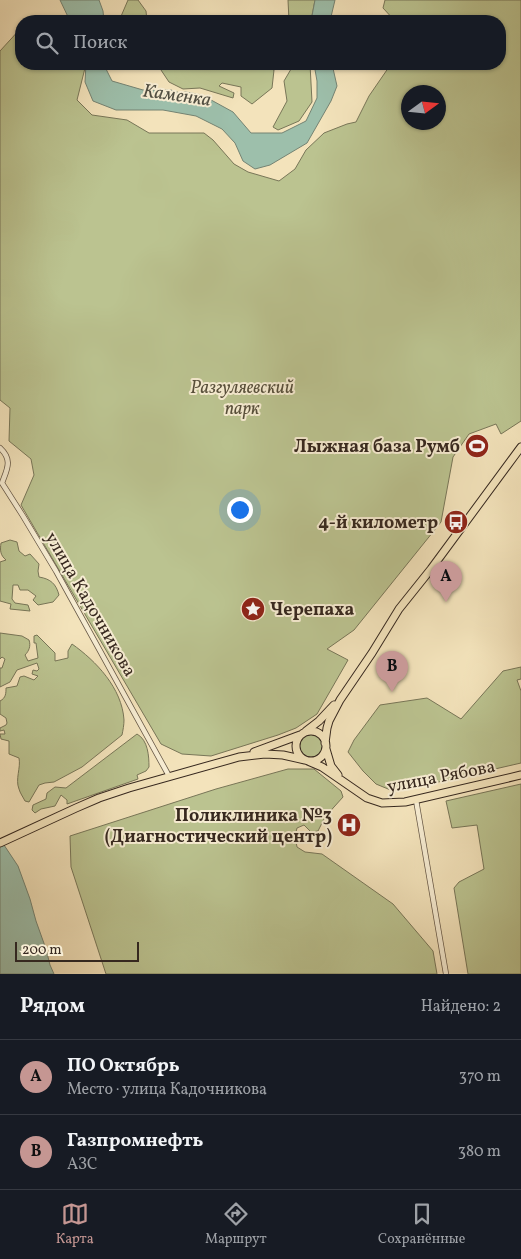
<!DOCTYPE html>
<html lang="ru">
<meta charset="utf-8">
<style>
body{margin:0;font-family:Vollkorn,serif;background:#20242c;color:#f1f3f6}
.compass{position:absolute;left:401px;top:85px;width:45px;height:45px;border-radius:50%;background:#171b24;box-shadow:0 1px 4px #0004;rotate:75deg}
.scale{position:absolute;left:15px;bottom:12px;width:124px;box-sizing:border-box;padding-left:5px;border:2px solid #36281f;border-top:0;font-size:14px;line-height:18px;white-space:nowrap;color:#36281f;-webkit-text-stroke:4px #f7edd3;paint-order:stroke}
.you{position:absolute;left:239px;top:509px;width:18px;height:18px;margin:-12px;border:4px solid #fff;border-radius:50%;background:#1a73e8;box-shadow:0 0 0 8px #1a73e833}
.badge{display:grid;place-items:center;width:32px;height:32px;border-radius:50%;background:#c59692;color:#111;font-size:16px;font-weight:700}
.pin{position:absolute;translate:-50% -41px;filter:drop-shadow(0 1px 2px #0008)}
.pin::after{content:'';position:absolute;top:26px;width:18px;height:15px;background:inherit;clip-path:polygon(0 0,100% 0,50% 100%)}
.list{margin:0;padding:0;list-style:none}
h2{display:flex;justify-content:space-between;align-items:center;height:65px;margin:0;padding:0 20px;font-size:21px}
h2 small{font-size:16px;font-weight:400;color:#9ea1a6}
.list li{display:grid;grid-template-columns:32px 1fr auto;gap:15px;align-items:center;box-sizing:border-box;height:75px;padding:0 20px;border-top:1px solid #363941}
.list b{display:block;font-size:19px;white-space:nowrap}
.list p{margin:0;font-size:16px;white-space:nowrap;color:#9ea1a6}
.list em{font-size:16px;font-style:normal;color:#9ea1a6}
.icon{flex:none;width:28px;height:28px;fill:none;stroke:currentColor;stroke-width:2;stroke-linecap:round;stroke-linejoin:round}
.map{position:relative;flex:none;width:521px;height:974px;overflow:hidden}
.search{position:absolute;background:#171b24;box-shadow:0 1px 4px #0004;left:15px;right:15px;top:15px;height:55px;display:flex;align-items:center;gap:12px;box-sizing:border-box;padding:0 18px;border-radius:20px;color:#9ea1a6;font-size:19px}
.sheet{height:215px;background:#171b24}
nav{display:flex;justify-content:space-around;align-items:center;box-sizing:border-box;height:70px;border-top:1px solid #363941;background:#171b24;font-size:14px;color:#9ea1a6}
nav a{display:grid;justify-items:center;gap:2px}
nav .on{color:#c59692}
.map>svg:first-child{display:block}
.green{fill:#bbc390;stroke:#787658;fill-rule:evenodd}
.water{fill:#9dbfab;stroke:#748373}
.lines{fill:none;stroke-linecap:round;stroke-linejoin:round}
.street-casing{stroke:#655746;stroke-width:6}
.primary-casing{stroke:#36281f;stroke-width:9}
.street{stroke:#f7edd3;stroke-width:4.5}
.primary{stroke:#f3e3bb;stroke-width:7}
.labels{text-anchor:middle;stroke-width:4;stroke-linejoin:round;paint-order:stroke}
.park-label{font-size:18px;font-style:italic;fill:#574f3b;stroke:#f7edd3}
.poi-label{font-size:18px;font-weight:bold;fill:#36281f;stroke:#f7edd3;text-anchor:end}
.street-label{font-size:18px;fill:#36281f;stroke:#f7edd3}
.water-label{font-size:19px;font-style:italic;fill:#504e42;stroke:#f7edd3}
</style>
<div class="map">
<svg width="521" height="974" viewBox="0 0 521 974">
<rect width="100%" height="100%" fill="#f3e3bb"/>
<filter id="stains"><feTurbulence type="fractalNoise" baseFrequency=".004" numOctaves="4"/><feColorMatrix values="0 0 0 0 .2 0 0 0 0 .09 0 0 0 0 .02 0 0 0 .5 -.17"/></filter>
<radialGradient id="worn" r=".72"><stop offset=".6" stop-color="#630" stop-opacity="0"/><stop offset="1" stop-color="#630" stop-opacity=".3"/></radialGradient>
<path class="green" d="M 128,0 L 138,0 L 146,11 L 147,21 L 119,21 Z
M 288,0 L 315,0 L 311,21 L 289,21 Z
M 385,0 L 521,0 L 521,421 L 501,434 L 496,424 L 469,434 L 453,457 L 441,522 L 354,630 L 327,649 L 348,660 L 317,714 L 296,728 L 278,735 L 211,756 L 182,754 L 161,744 L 21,505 L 34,475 L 31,459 L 9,441 L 10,408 L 0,400 L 0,51 L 21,28 L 21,64 L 86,64 L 77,100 L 92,115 L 127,120 L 149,133 L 204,133 L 213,140 L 234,164 L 248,172 L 279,181 L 295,169 L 306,150 L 324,133 L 347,124 L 356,122 L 369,96 L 391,64 L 500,64 L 500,21 L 395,21 L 383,8 ZM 408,92 L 438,92 L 438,122 L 408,122 Z
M 151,64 L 232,64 L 242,67 L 261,64 L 274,70 L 272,88 L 252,104 L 241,96 L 241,87 L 222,83 L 219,86 L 234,93 L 233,98 L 200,88 L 183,89 L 169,82 L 159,67 Z
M 294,64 L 310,64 L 312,102 L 299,121 L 278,130 L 273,127 L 287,101 L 284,81 Z
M 10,540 L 17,542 L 19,551 L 25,556 L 30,554 L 39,564 L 38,571 L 39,577 C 51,579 56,584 59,595 L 53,602 L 38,605 L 33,600 L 36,596 L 28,590 L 20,590 L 18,585 L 13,585 L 12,599 L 15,603 L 28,605 L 30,611 L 10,609 L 11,604 L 0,601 L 0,562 L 6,560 C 0,555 0,550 1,543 Z
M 0,633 L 22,636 L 29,640 C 31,646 29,651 25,655 L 28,661 L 38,658 L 36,643 L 34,643 L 34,636 L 37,635 L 55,653 L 55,661 L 68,658 L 68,651 L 72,644 C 96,661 122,688 124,720 C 124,725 123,730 122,735 L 82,767 L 54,782 L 45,783 L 39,785 L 29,802 L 25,801 C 23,797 20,793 19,789 C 15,779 21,768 19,758 L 9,754 L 9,741 L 1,739 L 0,734 L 5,734 L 4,730 L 0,731 L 0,728 L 6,725 L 7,723 L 6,718 L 0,714 L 0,701 C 6,698 6,693 6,688 L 17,686 L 20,677 L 24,676 L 34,680 L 38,676 L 32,674 L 33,670 L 37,671 L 39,669 L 37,663 L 17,670 L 10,682 L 0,687 L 0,668 L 2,668 L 5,659 L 2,657 L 0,659 Z
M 521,667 L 521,679 L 517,680 L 521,691 L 521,763 L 421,786 L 393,791 L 376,784 L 363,771 L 348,752 L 354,740 L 380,705 L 427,698 L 461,719 L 503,671 Z
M299 745a12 12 0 1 1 24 0a12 12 0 1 1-24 0Z
M 137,734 C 148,740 149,756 149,767 L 146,771 L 137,775 L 138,779 L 67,804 L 67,800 L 61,795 L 55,806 L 41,809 L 35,813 L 32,810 L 33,805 L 46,799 L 47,793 L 55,787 L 66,788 Z
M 288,769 L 314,769 L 341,791 L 343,797 L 325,817 L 318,831 L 311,832 L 304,825 L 297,828 L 295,836 L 297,847 L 305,852 L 322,854 L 393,904 L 433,951 L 437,974 L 106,974 L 71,867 L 70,836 L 216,789 Z
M 521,784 L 521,974 L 468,974 L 454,888 L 459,882 L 484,869 L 477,825 L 452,828 L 446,801 Z"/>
<path class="water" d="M 60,0 L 99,0 L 103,11 L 104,21 L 70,21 Z
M 315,0 L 335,0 L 330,21 L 311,21 Z
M 86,64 L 106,64 L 106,69 L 112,81 L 143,90 L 171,90 L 180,93 L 186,92 L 202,95 L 233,112 L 251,133 L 282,133 L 306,121 L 317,98 L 317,81 L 314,64 L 332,64 L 337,86 L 331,101 L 307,143 L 270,165 L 255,169 L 243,161 L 235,143 L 222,129 L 196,116 L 163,110 L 116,110 L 93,101 L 85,82 Z
M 0,839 L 18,866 L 30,899 L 36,921 L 46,949 L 50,965 L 54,974 L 0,974 Z"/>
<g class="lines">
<g class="street-casing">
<path id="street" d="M 0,448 C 13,460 7,469 2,483 L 23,516 L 56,571 L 169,776
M 416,800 L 446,974"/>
</g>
<g class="primary-casing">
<path id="primary" d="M296 746a15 15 0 1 1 30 0a15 15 0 1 1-30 0Z
M 306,731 L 319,721 L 334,705
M 325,743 L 327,728 L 329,721 L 340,700 L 372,653 L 399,609 L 431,569 L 521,447
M 326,749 L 331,766 L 338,775
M 254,752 L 300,735
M 308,761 L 322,767 L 367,798 L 382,803 L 405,802 L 521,775
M 0,843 L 76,808 L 99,798 L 129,788 L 239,757 L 265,754 L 283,755 L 305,760"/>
</g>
<use href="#street" class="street"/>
<use href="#primary" class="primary"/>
</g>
<defs>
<g id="stadium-disc" transform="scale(1.25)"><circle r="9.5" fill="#8f2418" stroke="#f7edd3"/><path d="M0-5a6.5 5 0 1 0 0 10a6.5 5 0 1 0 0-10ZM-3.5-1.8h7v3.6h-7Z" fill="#fff"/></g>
<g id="bus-disc" transform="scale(1.25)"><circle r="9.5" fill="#8f2418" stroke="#f7edd3"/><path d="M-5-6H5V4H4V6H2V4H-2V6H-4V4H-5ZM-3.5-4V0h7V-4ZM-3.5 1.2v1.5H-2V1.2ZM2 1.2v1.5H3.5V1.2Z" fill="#fff"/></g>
<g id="sight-disc" transform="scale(1.25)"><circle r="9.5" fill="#8f2418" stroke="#f7edd3"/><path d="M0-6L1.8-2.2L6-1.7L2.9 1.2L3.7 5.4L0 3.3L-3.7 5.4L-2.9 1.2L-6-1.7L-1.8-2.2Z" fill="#fff"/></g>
<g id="hospital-disc" transform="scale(1.25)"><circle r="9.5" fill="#8f2418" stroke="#f7edd3"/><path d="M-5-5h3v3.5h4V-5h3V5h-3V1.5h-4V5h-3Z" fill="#fff"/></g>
</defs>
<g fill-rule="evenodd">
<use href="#stadium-disc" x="477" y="446"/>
<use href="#bus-disc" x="456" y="522"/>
<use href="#sight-disc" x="253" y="609"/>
<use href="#hospital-disc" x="349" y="825"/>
</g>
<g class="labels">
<g class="park-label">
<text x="242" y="393">Разгуляевский<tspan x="242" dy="21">парк</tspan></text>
</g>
<g class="poi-label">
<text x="460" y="452">Лыжная база Румб</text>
<text x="438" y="528">4-й километр</text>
<text x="270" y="615" text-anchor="start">Черепаха</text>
<text x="332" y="821">Поликлиника №3<tspan x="332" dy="21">(Диагностический центр)</tspan></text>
</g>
<g class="street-label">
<text transform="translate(91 604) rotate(60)" y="6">улица Кадочникова</text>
<text transform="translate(441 776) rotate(-11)" y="6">улица Рябова</text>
</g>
<g class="water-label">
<text transform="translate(177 94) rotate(8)" y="7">Каменка</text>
</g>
</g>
<rect width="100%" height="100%" filter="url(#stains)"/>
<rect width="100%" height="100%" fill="url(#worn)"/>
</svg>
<svg class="compass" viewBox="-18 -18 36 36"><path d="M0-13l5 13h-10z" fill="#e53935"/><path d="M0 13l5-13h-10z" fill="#9ea1a6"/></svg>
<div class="scale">200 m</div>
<div class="you"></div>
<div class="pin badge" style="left:446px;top:602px">A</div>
<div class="pin badge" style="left:392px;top:692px">B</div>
<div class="search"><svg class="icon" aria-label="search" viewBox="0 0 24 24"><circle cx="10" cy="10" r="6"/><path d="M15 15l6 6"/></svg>Поиск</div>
</div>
<section class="sheet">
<h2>Рядом<small>Найдено: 2</small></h2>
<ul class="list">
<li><span class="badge">A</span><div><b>ПО Октябрь</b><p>Место · улица Кадочникова</p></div><em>370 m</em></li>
<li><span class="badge">B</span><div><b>Газпромнефть</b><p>АЗС</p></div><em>380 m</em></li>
</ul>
</section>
<nav>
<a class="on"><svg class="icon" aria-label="map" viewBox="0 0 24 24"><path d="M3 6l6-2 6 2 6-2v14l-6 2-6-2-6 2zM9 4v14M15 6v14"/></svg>Карта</a>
<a><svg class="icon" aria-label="directions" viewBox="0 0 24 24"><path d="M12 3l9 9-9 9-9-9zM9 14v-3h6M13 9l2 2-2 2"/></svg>Маршрут</a>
<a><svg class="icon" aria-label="saved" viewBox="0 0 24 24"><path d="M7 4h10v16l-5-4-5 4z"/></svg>Сохранённые</a>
</nav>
